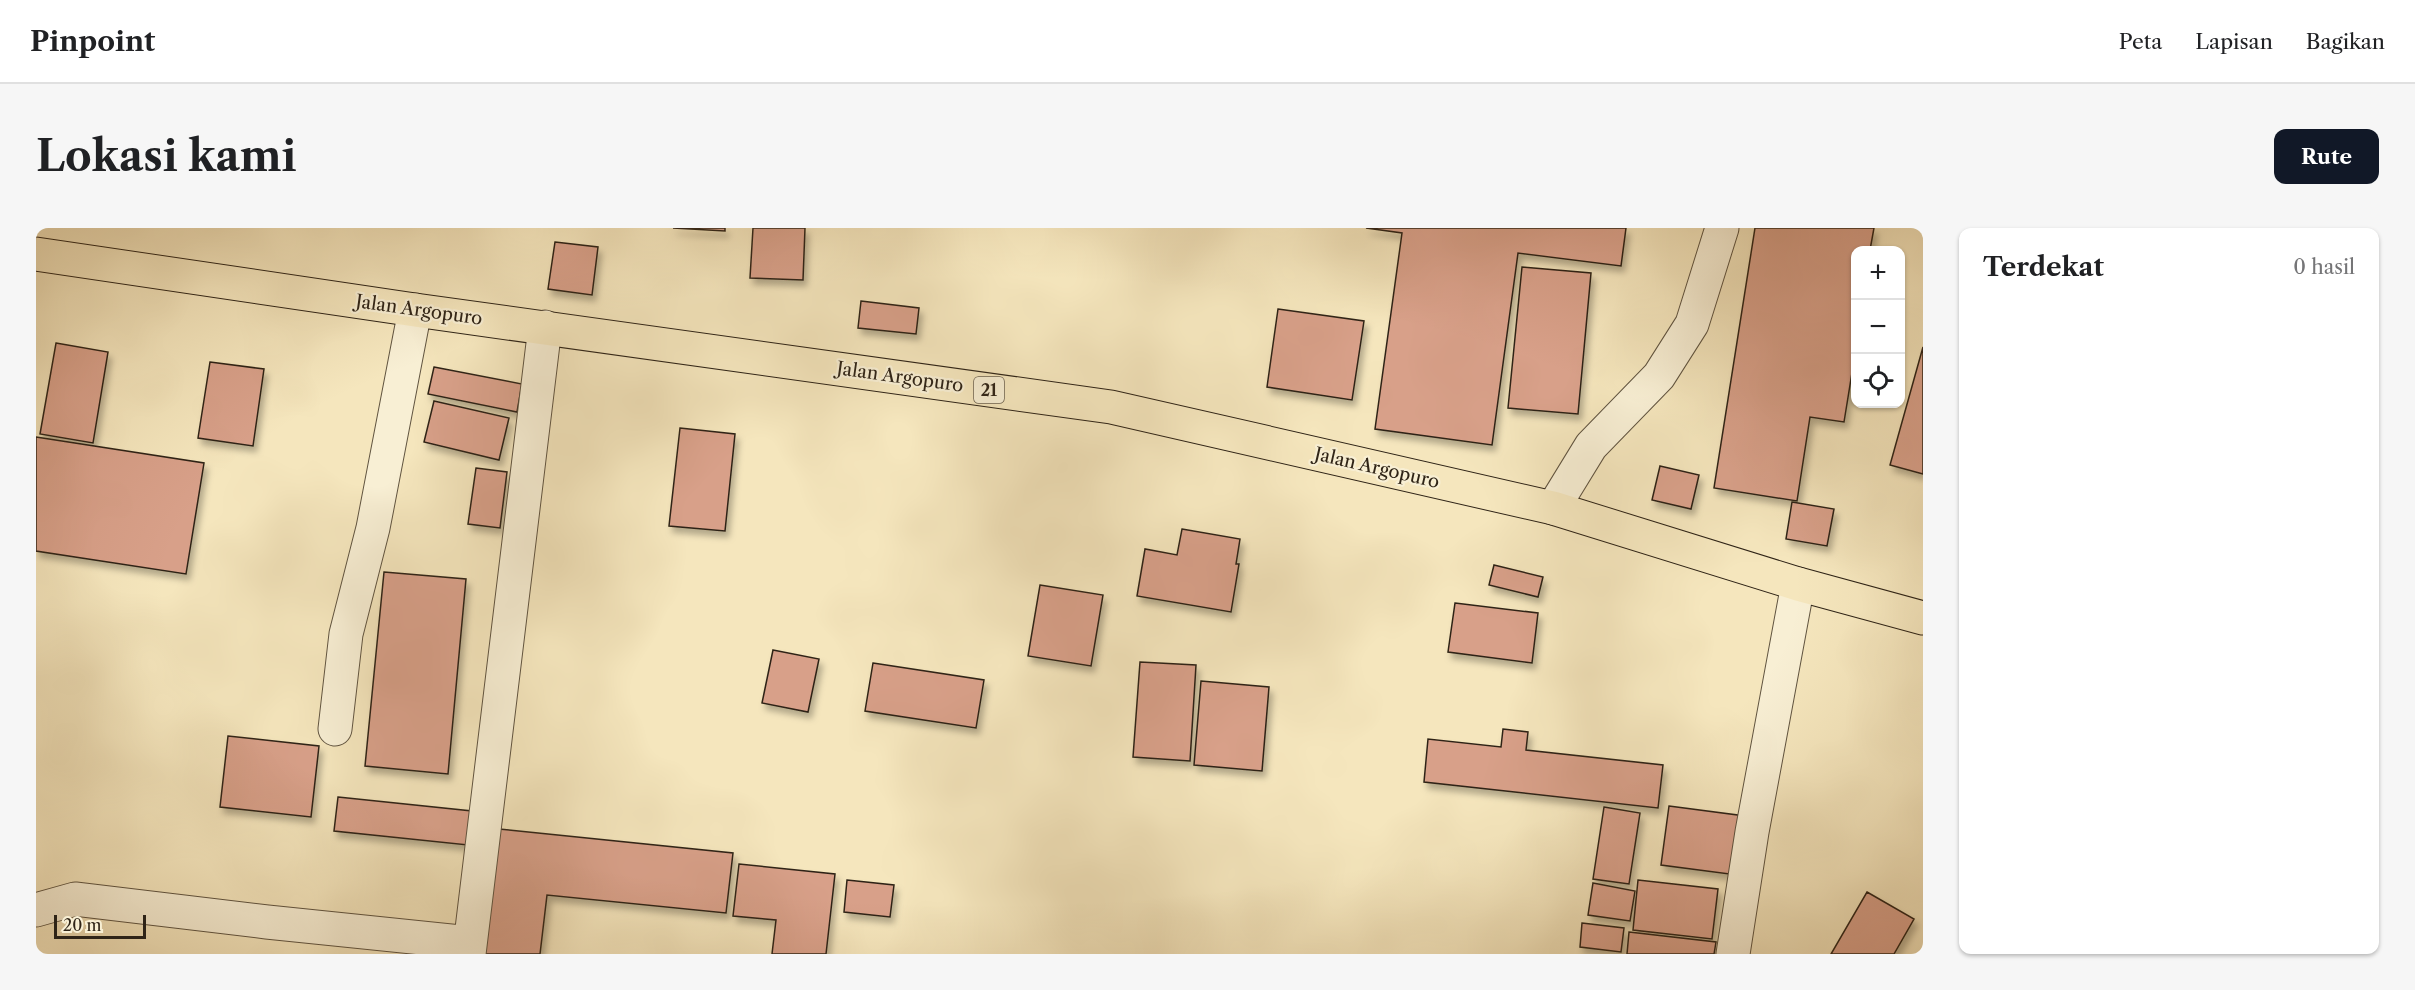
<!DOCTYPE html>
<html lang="id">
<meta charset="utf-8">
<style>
body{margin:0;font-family:"Libre Caslon Text",serif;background:#f6f6f6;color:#202124}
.controls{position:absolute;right:18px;top:18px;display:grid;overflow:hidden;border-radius:12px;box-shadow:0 2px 4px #0004}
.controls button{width:54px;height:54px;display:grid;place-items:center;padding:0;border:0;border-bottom:2px solid #e0e0e0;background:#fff;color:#202124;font:30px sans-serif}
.scale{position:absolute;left:18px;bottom:15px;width:92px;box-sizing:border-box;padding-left:6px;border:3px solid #2f2417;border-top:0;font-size:16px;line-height:21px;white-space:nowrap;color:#2f2417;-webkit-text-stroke:4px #f8efd4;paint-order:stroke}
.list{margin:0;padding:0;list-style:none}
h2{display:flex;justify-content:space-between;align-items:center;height:78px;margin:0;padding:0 24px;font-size:26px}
h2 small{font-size:20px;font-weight:400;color:#757577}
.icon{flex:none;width:33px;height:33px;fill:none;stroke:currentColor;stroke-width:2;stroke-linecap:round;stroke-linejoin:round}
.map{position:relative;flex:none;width:1887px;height:726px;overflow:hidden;border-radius:12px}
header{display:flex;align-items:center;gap:36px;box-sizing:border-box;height:84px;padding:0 30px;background:#fff;border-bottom:2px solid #e0e0e0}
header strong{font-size:28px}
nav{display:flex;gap:33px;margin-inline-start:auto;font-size:21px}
.intro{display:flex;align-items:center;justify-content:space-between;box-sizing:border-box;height:144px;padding:0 36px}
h1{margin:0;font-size:42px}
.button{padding:15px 27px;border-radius:12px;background:#111827;color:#fff;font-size:21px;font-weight:700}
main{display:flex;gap:36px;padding:0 36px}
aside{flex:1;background:#fff;border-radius:12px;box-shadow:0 2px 4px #0004}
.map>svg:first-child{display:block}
.building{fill:#d8a089;stroke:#2f2417;stroke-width:1.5;filter:url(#shadow)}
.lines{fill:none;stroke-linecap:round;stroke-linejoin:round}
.minor-casing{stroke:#605440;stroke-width:35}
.highway-casing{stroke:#2f2417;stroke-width:35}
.minor{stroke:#f8efd4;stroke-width:33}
.highway{stroke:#f5e6bd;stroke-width:33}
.labels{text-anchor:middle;stroke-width:4.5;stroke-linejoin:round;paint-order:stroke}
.shield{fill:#f8efd4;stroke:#6b6150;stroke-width:1.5}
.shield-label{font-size:16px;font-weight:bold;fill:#2f2417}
.street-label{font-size:18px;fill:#2f2417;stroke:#f8efd4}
</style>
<header>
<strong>Pinpoint</strong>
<nav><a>Peta</a><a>Lapisan</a><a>Bagikan</a></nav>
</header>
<div class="intro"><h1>Lokasi kami</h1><a class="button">Rute</a></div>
<main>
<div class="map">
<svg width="1887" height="726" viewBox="0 0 1887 726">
<defs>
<filter id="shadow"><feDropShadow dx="3.5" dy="6" stdDeviation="3" flood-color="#0004"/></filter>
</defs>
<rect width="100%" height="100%" fill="#f5e6bd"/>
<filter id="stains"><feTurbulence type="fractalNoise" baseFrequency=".00333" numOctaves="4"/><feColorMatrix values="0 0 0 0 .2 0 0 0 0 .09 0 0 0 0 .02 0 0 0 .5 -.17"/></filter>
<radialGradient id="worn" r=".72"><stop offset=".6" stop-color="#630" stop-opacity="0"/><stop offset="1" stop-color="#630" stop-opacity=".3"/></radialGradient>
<path class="building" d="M 637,0 L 689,0 L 689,3 Z
M 717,0 L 769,0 L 767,52 L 714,50 Z
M 1330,0 L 1590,0 L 1585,38 L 1482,25 L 1456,217 L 1339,201 L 1366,5 Z
M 1719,0 L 1838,0 L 1834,22 L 1820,22 L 1820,120 L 1808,194 L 1774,189 L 1761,273 L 1678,260 Z
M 519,14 L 562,19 L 556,67 L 512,61 Z
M 1486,39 L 1555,45 L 1542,186 L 1472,180 Z
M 825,73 L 883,80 L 880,106 L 822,100 Z
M 1242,81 L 1328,93 L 1316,172 L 1231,159 Z
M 20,115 L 72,124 L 57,215 L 4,206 Z
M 1887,119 L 1887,246 L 1854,237 Z
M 174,134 L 228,141 L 217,218 L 162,210 Z
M 398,139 L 486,156 L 481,184 L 392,166 Z
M 398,173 L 473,190 L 463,232 L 388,214 Z
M 644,200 L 699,206 L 689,303 L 633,298 Z
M 0,209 L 168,235 L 150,346 L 0,323 Z
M 1624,238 L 1663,247 L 1655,281 L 1616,272 Z
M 440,240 L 471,244 L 464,300 L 432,296 Z
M 1756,274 L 1798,281 L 1791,318 L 1750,311 Z
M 1146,301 L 1204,311 L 1200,336 L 1203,336 L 1195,384 L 1101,368 L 1109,321 L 1141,327 Z
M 1458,337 L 1507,349 L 1502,369 L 1453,357 Z
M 348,344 L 430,351 L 412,546 L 329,538 Z
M 1004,357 L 1067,367 L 1055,438 L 992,428 Z
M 1419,375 L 1502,385 L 1496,435 L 1412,424 Z
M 737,422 L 783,431 L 772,484 L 726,475 Z
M 1104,434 L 1160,437 L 1154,533 L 1097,529 Z
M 837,435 L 948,452 L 940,500 L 829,483 Z
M 1165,453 L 1233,459 L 1226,543 L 1158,537 Z
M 1467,501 L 1492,504 L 1490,522 L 1627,537 L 1622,580 L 1388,554 L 1392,511 L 1465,519 Z
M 192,508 L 283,518 L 275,589 L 184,579 Z
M 302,569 L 436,583 L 432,617 L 298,603 Z
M 1633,578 L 1709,588 L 1701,647 L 1625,637 Z
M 1568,579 L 1604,585 L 1593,656 L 1557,651 Z
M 463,601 L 697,625 L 690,685 L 511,667 L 504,726 L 449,726 Z
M 703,636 L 799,646 L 790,726 L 736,726 L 740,692 L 697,688 Z
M 811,652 L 858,657 L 854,689 L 808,684 Z
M 1602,652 L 1682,661 L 1676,711 L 1597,702 Z
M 1557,655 L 1599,663 L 1594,693 L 1552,687 Z
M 1831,664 L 1878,691 L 1858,726 L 1795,726 Z
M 1546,695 L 1588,700 L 1585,724 L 1544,719 Z
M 1593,704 L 1680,714 L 1678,726 L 1591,726 Z"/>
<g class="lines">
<g class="minor-casing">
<path id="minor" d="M 1517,280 L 1555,218 L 1623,148 L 1656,96 L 1686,0
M 299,501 L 310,406 L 337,300 L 379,82
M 0,682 L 39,671 L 231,694 L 434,715
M 433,726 L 509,99
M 1697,726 L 1716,604 L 1762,356"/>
</g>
<g class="highway-casing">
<path id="highway" d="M 0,26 L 379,82 L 1075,179 L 1517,280 L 1762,356 L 1887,390"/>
</g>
<use href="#minor" class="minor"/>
<use href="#highway" class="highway"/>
</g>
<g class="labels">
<rect class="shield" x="938" y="149" width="30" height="26" rx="4.5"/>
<g class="shield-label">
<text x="953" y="168">21</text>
</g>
<g class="street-label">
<text transform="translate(383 82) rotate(8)" y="6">Jalan Argopuro</text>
<text transform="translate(864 149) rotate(8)" y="6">Jalan Argopuro</text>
<text transform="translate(1341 240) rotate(13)" y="6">Jalan Argopuro</text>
</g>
</g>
<rect width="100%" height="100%" filter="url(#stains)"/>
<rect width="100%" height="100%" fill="url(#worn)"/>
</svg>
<div class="controls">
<button>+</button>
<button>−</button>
<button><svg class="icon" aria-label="locate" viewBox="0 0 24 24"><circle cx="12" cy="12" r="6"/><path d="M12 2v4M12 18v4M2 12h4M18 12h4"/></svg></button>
</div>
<div class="scale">20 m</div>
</div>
<aside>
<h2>Terdekat<small>0 hasil</small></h2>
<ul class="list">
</ul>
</aside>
</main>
